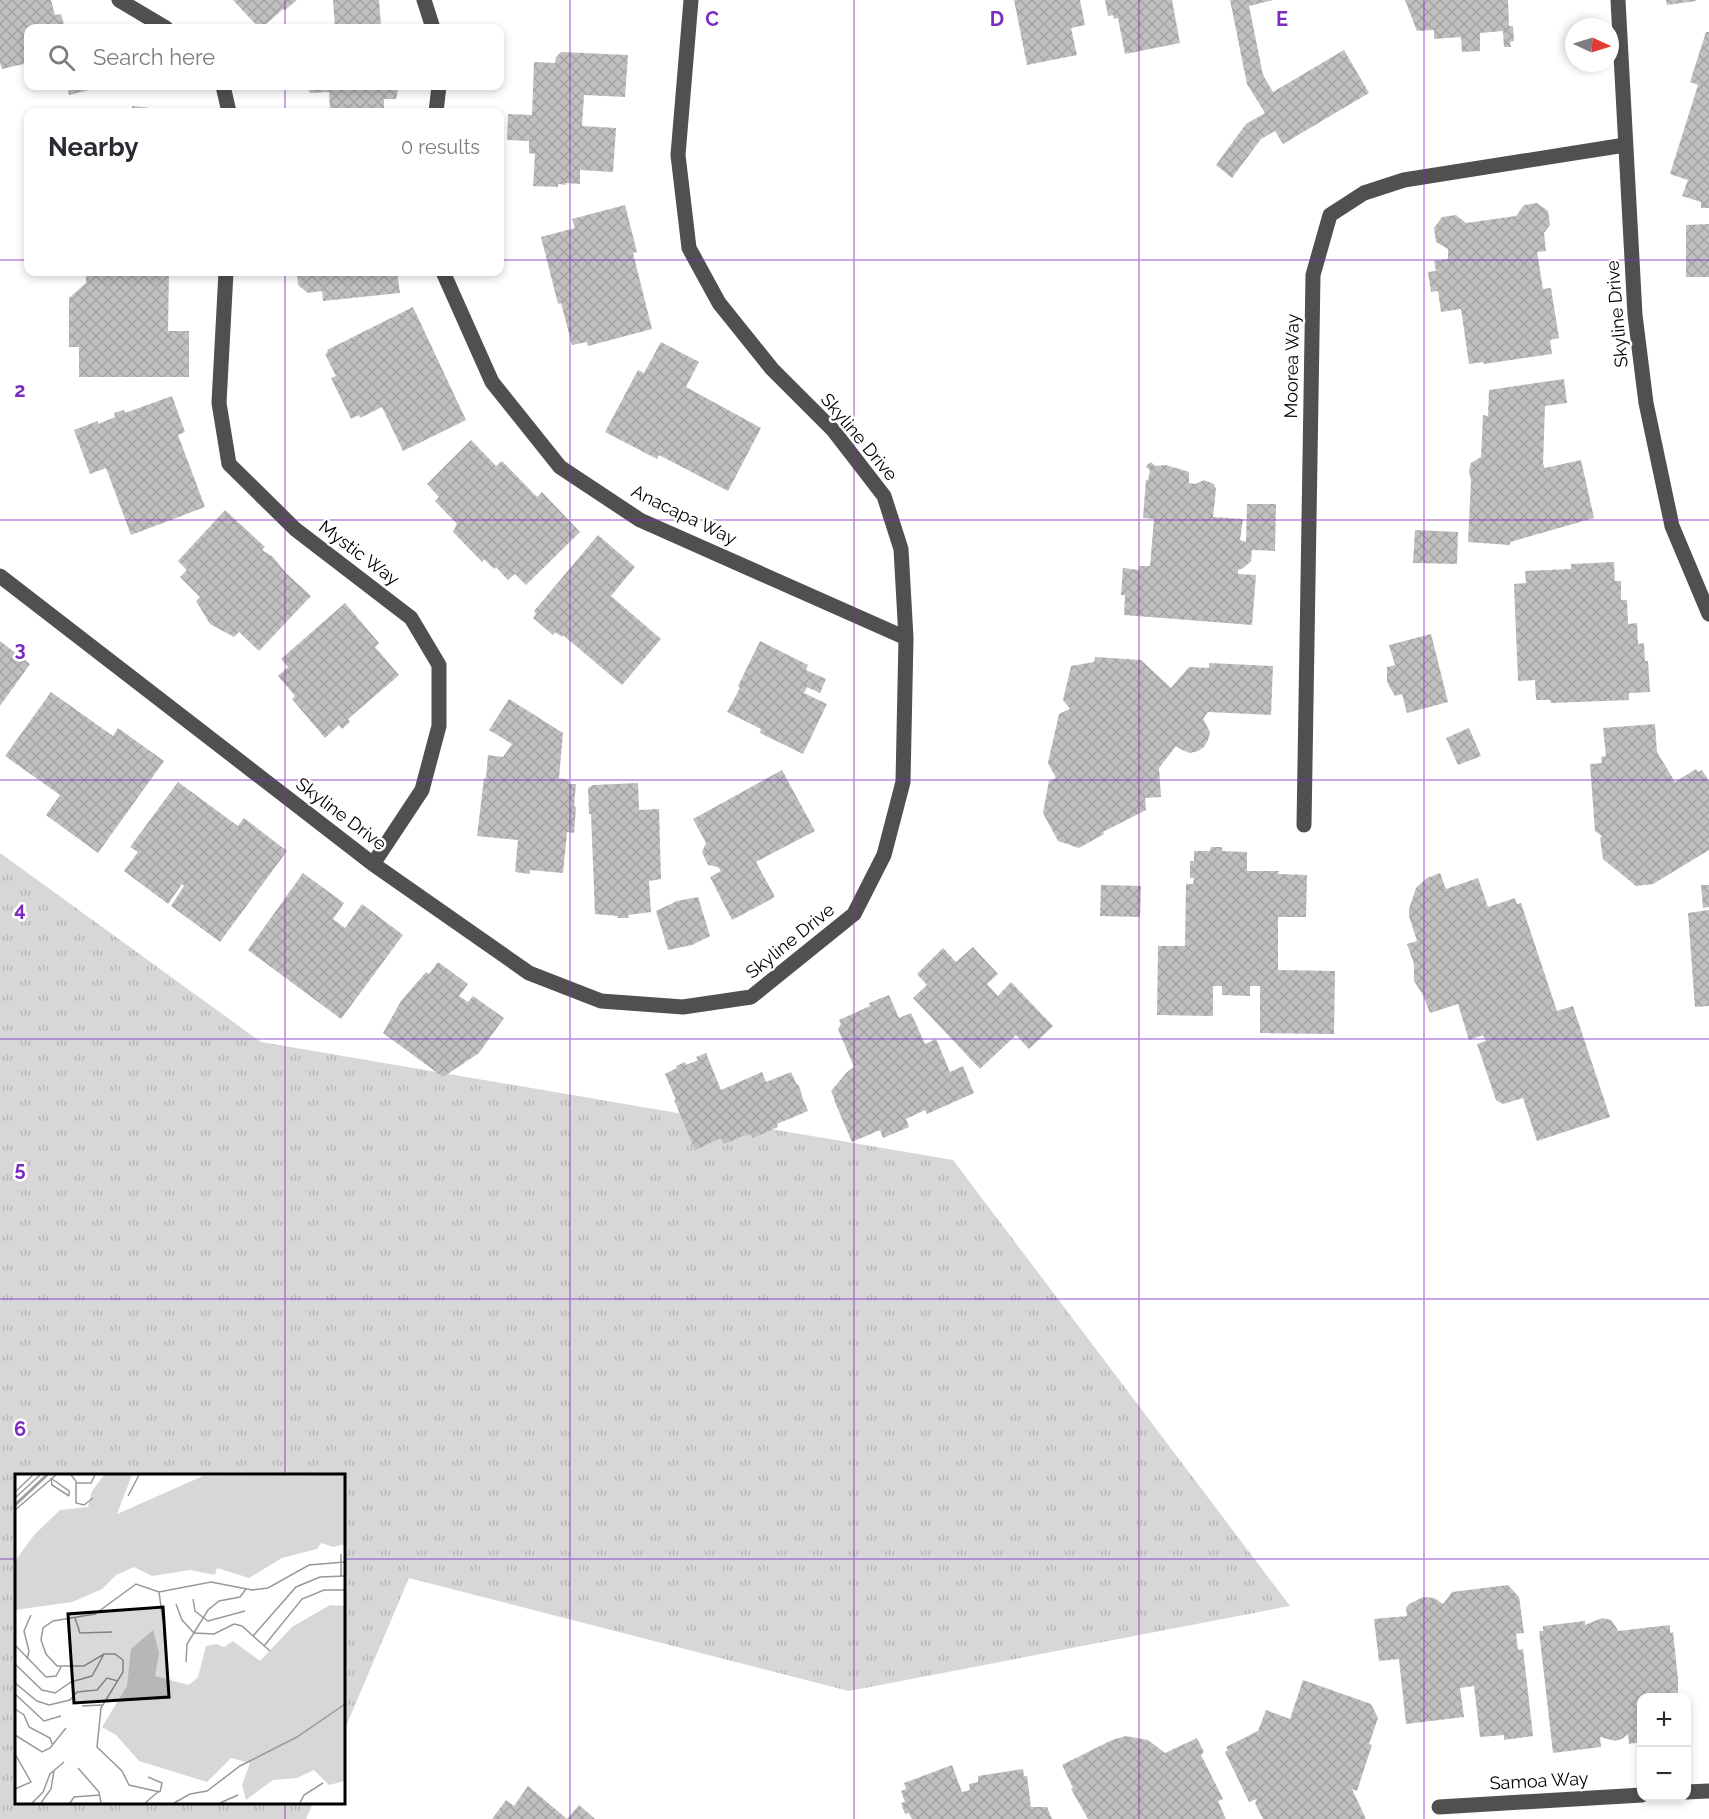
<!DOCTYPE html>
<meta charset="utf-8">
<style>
body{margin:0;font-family:Raleway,sans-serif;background:#f7f7f7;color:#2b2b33}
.controls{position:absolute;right:18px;bottom:18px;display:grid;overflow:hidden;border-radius:12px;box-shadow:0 3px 9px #0003}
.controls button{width:54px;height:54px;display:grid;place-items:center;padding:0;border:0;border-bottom:2px solid #e1e1e2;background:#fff;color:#2b2b33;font:30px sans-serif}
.compass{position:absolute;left:1565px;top:18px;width:54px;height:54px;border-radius:50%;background:#fff;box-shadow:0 3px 9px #0003;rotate:94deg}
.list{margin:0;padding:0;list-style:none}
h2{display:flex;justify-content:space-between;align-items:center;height:78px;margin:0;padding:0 24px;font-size:26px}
h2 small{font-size:20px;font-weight:400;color:#7c7c81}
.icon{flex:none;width:33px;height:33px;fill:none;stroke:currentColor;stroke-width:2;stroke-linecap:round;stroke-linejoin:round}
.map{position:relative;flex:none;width:1709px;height:1819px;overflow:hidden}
.search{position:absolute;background:#fff;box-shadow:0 3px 9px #0003;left:24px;top:24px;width:480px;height:66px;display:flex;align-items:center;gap:15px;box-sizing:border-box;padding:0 21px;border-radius:12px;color:#7c7c81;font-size:22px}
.panel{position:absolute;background:#fff;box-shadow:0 3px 9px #0003;left:24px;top:108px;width:480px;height:168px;border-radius:12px}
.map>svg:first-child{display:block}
.grass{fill:url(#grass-tufts)}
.building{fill:url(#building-cross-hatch)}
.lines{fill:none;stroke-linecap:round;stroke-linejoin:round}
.minor{stroke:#505050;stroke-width:15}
.grid{fill:none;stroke:#7b2cbf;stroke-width:1.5;stroke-opacity:0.55}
.labels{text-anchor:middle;stroke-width:5;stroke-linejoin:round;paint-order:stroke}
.street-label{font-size:18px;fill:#000;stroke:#fff}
.inset-river{fill:none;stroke:#9e9e9e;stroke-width:3}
.inset-road{fill:none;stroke:#999;stroke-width:1.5}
.view{fill:#000;fill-opacity:0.15;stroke:#000;stroke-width:3}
.inset-edge{fill:none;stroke:#000;stroke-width:3}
.grid-label{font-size:20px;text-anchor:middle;font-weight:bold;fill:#7b2cbf;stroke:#fff;stroke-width:5;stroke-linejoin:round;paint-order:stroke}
</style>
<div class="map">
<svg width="1709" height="1819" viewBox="0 0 1709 1819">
<defs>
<pattern id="grass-tufts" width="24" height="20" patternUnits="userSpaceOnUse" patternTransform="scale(1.5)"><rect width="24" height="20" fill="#d7d7d7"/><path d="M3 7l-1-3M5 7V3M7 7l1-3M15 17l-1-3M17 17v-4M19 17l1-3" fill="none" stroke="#b7b7b7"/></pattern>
<pattern id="building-cross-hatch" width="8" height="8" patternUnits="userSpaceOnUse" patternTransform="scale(1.5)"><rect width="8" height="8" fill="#c0c0c0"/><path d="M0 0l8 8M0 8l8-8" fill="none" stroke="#a3a3a3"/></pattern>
</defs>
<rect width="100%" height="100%" fill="#fff"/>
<path class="grass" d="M 0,853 L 261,1042 L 953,1160 L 1290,1606 L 849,1691 L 409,1578 L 344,1731 L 344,1476 L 16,1476 L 16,1802 L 313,1803 L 306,1819 L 0,1819 Z"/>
<path class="building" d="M 0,0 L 51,0 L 55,15 L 61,14 L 65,28 L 28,28 L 28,63 L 2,69 L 0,63 Z
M 233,0 L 297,0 L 285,10 L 283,9 L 262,28 L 259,28 Z
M 333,0 L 379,0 L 381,26 L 392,26 L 393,28 L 335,28 Z
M 1014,0 L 1080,0 L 1085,25 L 1071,28 L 1077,55 L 1027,65 Z
M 1105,0 L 1172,0 L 1180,43 L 1125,54 L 1118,18 L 1114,19 L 1113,15 L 1108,16 Z
M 1230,0 L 1273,0 L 1249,6 L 1263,75 L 1273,92 L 1344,50 L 1369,93 L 1283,144 L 1275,131 L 1261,139 L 1232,178 L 1216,165 L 1246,124 L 1265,113 L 1247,84 Z
M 1405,0 L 1508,0 L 1509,26 L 1513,26 L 1514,41 L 1510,42 L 1511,47 L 1504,47 L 1503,31 L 1480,33 L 1480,51 L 1462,52 L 1461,37 L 1434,39 L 1434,30 L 1417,31 Z
M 1666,0 L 1696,0 L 1696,1 L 1667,5 Z
M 1706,32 L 1709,32 L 1709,208 L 1701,208 L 1701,202 L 1682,196 L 1688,180 L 1670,174 L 1698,85 L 1690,82 Z
M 561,52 L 628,55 L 625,97 L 584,95 L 582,126 L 616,128 L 613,172 L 580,170 L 580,184 L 566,183 L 566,185 L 558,184 L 558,187 L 533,186 L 535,154 L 529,153 L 529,141 L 507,140 L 508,114 L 532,115 L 534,62 L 555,63 L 556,57 Z
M 67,86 L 105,86 L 69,95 Z
M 306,86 L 399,86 L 396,99 L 384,99 L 384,112 L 330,112 L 329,92 L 310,93 Z
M 132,106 L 177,111 L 177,112 L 132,112 Z
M 1537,203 L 1548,211 L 1550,225 L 1544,233 L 1546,251 L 1537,252 L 1543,289 L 1551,288 L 1559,338 L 1550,340 L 1552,354 L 1484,364 L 1483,362 L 1469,364 L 1461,309 L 1441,312 L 1438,291 L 1431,292 L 1428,272 L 1436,271 L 1434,261 L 1448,259 L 1448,249 L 1436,242 L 1434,228 L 1442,217 L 1456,215 L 1466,223 L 1516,216 L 1524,205 Z
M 625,205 L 637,252 L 633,253 L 652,329 L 588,346 L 587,342 L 572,345 L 561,303 L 558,304 L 541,237 L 575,228 L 572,219 Z
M 1709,224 L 1709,277 L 1686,277 L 1686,225 Z
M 86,272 L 169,272 L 168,331 L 189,331 L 189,377 L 79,377 L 79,347 L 69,347 L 69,298 L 86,283 Z
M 297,272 L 397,272 L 400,293 L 323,301 L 322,291 L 308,293 L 298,285 Z
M 413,307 L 466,420 L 403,451 L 382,407 L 360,418 L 359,415 L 351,419 L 331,378 L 336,376 L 325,354 L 328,352 L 327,350 Z
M 661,342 L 699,362 L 686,387 L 761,428 L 728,491 L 659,455 L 657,459 L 605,432 L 638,370 L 644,373 Z
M 1564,379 L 1567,403 L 1545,406 L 1543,464 L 1545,468 L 1581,460 L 1594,518 L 1510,542 L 1510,545 L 1468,542 L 1471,481 L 1469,470 L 1471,463 L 1481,457 L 1483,415 L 1488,416 L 1489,390 Z
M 172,396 L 185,432 L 178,435 L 205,507 L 131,535 L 106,468 L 90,474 L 74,430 L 98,421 L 98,424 L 115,417 L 114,413 L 124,410 L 125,413 Z
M 471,440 L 496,466 L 502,461 L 537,497 L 542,492 L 580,532 L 526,585 L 515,574 L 508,580 L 496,567 L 494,569 L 484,559 L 482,562 L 453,532 L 457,524 L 435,501 L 439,497 L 427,484 Z
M 1151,462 L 1155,466 L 1166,465 L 1189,472 L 1189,483 L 1195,484 L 1204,480 L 1214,484 L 1216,489 L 1213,517 L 1243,519 L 1240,540 L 1246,542 L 1247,504 L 1276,504 L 1275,551 L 1252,550 L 1251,561 L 1243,568 L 1238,570 L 1238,574 L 1256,575 L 1252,625 L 1124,615 L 1125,595 L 1121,595 L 1123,568 L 1139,570 L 1139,566 L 1150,566 L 1154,519 L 1143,518 L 1146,480 L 1148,480 L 1150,470 L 1146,467 L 1147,465 Z
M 225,510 L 265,547 L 262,550 L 273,557 L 286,573 L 311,596 L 259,651 L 239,632 L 234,637 L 210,624 L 196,601 L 200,597 L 180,577 L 187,570 L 178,561 Z
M 1415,530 L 1458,532 L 1457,564 L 1413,563 Z
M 598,535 L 635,567 L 611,596 L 661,639 L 622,685 L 563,635 L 562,637 L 555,632 L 553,635 L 533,618 L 536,614 L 534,611 Z
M 1614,562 L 1615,581 L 1621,581 L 1621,600 L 1627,600 L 1628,624 L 1637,623 L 1638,644 L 1644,643 L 1645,661 L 1648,661 L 1650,692 L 1629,693 L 1629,700 L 1551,703 L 1550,700 L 1536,700 L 1535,680 L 1518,681 L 1514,584 L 1526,583 L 1525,571 L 1571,569 L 1571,564 Z
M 345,603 L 379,643 L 375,647 L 399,675 L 348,719 L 350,722 L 342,729 L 339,725 L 325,738 L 292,699 L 295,696 L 278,676 L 288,667 L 281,659 Z
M 1431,634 L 1448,702 L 1407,713 L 1402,694 L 1395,696 L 1387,682 L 1387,667 L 1395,665 L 1389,645 Z
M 0,641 L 30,664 L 0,706 Z
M 760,641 L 808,665 L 806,670 L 826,679 L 820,693 L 807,687 L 804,693 L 827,704 L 803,754 L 760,733 L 761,729 L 727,712 L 740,688 L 738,686 Z
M 1095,657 L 1141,660 L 1171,688 L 1189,667 L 1209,668 L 1209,663 L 1273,666 L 1271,715 L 1208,712 L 1203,719 L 1210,732 L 1208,740 L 1204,747 L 1198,751 L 1190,753 L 1182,750 L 1176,746 L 1159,768 L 1161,797 L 1145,798 L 1146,810 L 1103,832 L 1104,834 L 1079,848 L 1058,841 L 1043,813 L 1049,781 L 1056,778 L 1048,763 L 1059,714 L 1070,709 L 1063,700 L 1071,666 L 1094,662 Z
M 51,692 L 113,736 L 118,728 L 164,761 L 98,853 L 46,815 L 60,795 L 5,756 Z
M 509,699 L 563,733 L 559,778 L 569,780 L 569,784 L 576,784 L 574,806 L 576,807 L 574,833 L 567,832 L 563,873 L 530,870 L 530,874 L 515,872 L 518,840 L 477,836 L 484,778 L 486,778 L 488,755 L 503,757 L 512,744 L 489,730 Z
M 1655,724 L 1657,752 L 1675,782 L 1696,769 L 1698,772 L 1702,770 L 1709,781 L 1709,850 L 1653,884 L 1636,886 L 1603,859 L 1600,838 L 1602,836 L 1595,831 L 1590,764 L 1602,763 L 1601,757 L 1606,756 L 1603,728 Z
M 1469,728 L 1481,756 L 1458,765 L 1446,738 Z
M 782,770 L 815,831 L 756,862 L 775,897 L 732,920 L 710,877 L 721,871 L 718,867 L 708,865 L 702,852 L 706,843 L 693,819 Z
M 178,782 L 238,826 L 244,818 L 287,851 L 220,942 L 171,906 L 184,886 L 182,884 L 168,904 L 124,871 L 138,852 L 130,847 Z
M 638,783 L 639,810 L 659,809 L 661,879 L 649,881 L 651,912 L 628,915 L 629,918 L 617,918 L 618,916 L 595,914 L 591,814 L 589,814 L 588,788 L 593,785 Z
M 1211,847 L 1222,847 L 1222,851 L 1247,852 L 1247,871 L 1279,871 L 1278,874 L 1307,875 L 1306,917 L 1278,917 L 1278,970 L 1335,971 L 1334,1034 L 1260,1033 L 1260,986 L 1250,986 L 1250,996 L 1222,995 L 1222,986 L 1213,986 L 1213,1016 L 1157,1015 L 1158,946 L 1185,946 L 1186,884 L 1193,884 L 1194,878 L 1190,878 L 1190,861 L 1194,861 L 1194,851 L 1210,851 Z
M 303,873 L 344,903 L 333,919 L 345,928 L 362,904 L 403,935 L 341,1019 L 248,950 Z
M 1440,873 L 1446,889 L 1478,878 L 1488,907 L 1515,898 L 1517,904 L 1521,903 L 1557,1011 L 1573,1006 L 1610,1117 L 1537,1141 L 1523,1098 L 1503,1104 L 1496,1100 L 1477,1044 L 1486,1041 L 1483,1035 L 1469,1040 L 1458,1004 L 1430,1013 L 1423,995 L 1414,981 L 1414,964 L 1407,944 L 1417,941 L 1409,916 L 1409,909 L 1416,888 L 1427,878 Z
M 1101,885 L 1141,886 L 1140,917 L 1100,916 Z
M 1701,885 L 1709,885 L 1709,907 L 1703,908 Z
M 698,897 L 710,936 L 692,945 L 668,950 L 656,911 L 677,901 Z
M 1709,910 L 1709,1006 L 1695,1007 L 1688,913 Z
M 973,947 L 998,974 L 987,984 L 998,996 L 1011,982 L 1053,1026 L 1029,1049 L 1016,1035 L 980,1069 L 913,998 L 927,985 L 917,974 L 943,948 L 956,962 Z
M 438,962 L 468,984 L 459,996 L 468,1002 L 473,996 L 504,1018 L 479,1053 L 443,1077 L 383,1033 L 401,1001 L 426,972 L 429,974 Z
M 889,995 L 899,1018 L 911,1013 L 925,1044 L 936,1039 L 950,1072 L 963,1066 L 974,1093 L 927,1114 L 925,1110 L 906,1119 L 909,1127 L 883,1138 L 880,1130 L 852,1142 L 834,1100 L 835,1100 L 831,1091 L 847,1072 L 854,1067 L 838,1029 L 841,1024 L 839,1020 L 870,1006 L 869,1003 Z
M 706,1053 L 721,1090 L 762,1072 L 766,1082 L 791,1072 L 797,1085 L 798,1084 L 802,1094 L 801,1094 L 808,1111 L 777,1124 L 778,1127 L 753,1138 L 750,1133 L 724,1144 L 721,1138 L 695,1150 L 674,1100 L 676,1100 L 665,1074 L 677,1068 L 676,1066 L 685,1062 L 686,1065 L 698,1060 L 696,1057 Z
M 1508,1585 L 1519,1597 L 1524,1633 L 1516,1634 L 1518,1650 L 1523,1649 L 1533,1736 L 1504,1740 L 1504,1735 L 1480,1737 L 1474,1686 L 1460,1688 L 1464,1717 L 1406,1724 L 1399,1659 L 1379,1661 L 1374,1619 L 1407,1616 L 1406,1608 L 1409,1604 L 1423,1597 L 1434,1598 L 1443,1604 L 1452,1592 Z
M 1602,1618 L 1611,1620 L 1616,1627 L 1618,1631 L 1670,1625 L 1670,1633 L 1673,1632 L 1678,1679 L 1678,1698 L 1642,1698 L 1642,1742 L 1629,1744 L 1628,1734 L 1622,1739 L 1615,1741 L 1600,1737 L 1601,1747 L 1553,1753 L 1539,1631 L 1543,1631 L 1543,1626 L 1585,1621 L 1585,1625 Z
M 1303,1680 L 1371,1704 L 1378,1718 L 1369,1744 L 1372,1745 L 1357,1791 L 1352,1789 L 1366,1819 L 1263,1819 L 1255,1803 L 1257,1799 L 1249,1802 L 1225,1752 L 1228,1750 L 1226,1747 L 1258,1731 L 1266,1710 L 1290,1719 Z
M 1126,1736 L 1148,1740 L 1165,1753 L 1197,1738 L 1204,1752 L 1201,1755 L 1223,1799 L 1218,1801 L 1226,1819 L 1088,1819 L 1071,1789 L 1073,1788 L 1062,1765 L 1112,1740 Z
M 952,1765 L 962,1792 L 970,1790 L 969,1784 L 978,1782 L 978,1776 L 1023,1769 L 1024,1776 L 1027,1776 L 1031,1807 L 1047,1807 L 1052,1819 L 912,1819 L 909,1813 L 905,1814 L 901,1803 L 905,1802 L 901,1791 L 906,1789 L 904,1783 Z
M 528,1786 L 567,1819 L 492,1819 L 506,1800 L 514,1806 Z
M 579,1805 L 595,1819 L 567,1819 Z"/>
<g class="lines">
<path class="minor" d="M 119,0 L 166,28
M 424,0 L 433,28
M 1618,0 L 1635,315 L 1646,403 L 1672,526 L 1709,614
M 223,86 L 229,112
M 436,112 L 439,86
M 226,272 L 219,403 L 229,464 L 295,529 L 411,618 L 439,665 L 439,726 L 422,790 L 373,864
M 443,272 L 492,382 L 560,467 L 640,520 L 906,638
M 0,576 L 373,864 L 529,973 L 601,1001 L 683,1007 L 751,997 L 854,914 L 884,855 L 903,782 L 906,638 L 901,549 L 884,496 L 833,430 L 772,369 L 719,303 L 689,248 L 678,155 L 691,0
M 1304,825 L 1313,275 L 1330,215 L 1364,193 L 1404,180 L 1625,145
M 1686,1792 L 1709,1791
M 1439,1807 L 1642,1795"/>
</g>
<path class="grid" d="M 285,0 L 285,28M 570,0 L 570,1819M 854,0 L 854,1819M 1139,0 L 1139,1819M 1424,0 L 1424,1819M 285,86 L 285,112M 0,260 L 28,260M 500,260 L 1709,260M 285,272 L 285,1476M 0,520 L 1709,520M 0,780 L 1709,780M 0,1039 L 1709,1039M 0,1299 L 1709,1299M 0,1559 L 16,1559M 344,1559 L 1709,1559M 285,1802 L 285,1819"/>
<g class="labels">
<g class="street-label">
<text transform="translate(1617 314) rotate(-95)" y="6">Skyline Drive</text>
<text transform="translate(1292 366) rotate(-89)" y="6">Moorea Way</text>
<text transform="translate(859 437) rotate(50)" y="6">Skyline Drive</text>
<text transform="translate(684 515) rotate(26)" y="6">Anacapa Way</text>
<text transform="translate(359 553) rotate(37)" y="6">Mystic Way</text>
<text transform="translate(341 814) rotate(37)" y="6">Skyline Drive</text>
<text transform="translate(790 941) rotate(-39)" y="6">Skyline Drive</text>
<text transform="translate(1539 1781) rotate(-3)" y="6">Samoa Way</text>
</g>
</g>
<g transform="translate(15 1474)">
<rect width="330" height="330" fill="#fff"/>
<path d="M 89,1 L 117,1 L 102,40 L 188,2 L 330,1 L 330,70 L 318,73 L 306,69 L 302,75 L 267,84 L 234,104 L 202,94 L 200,101 L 175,96 L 137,102 L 119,93 L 101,101 L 87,115 L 57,128 L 0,136 L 0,87 L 19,61 L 45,36 L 73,33 L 77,17 ZM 315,131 L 330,132 L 330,307 L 314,311 L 299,296 L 282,304 L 258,306 L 231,326 L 227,311 L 235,289 L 216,284 L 192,308 L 124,287 L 101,261 L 87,253 L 112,212 L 116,175 L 138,156 L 144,179 L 140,202 L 174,211 L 183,203 L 191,172 L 201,170 L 209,173 L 218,167 L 245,187 L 277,153 Z" fill="#d7d7d7"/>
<path class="inset-river" d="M 0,31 L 32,1"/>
<path class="inset-road" d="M 56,1 L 61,7 L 61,29 L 69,31 L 78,24M 36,4 L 37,11 L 54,22M 37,5 L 54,17 L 54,22M 62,9 L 76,9 L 80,1M 0,18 L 18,1M 113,22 L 124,1M 0,24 L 25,1M 0,36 L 41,1M 326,102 L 326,80M 144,118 L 148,147M 178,125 L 180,137 L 193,147 L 230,137M 161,130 L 167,146 L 179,159 L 199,160 L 219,150 L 227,152 L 255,177M 60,144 L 65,159 L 97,158M 238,162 L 281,113 L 305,103 L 330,102M 0,171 L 31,203 L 41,202 L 46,193M 249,172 L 287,125 L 309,116 L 330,116M 12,185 L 14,177 L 9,157 L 16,141M 171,188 L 172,170 L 193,136 L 204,127 L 225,123 L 231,115M 0,190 L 27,216 L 40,219 L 56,208 L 77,202 L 89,180M 0,209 L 22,227 L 34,231 L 55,226 L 62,218 L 82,216 L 92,204 L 103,207M 0,220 L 29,247 L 46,242M 67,232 L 87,231M 0,235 L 9,241 L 14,253 L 35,264 L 37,270M 0,261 L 27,278 L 35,274 L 51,254M 0,280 L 16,308 L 0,315M 63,294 L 84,318 L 86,329M 133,303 L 147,309 L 145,318M 145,318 L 114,311 L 107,297 L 82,273 L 86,234 L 108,198 L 108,186 L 100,180 L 89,180 L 69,192 L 42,192 L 31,180 L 26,166 L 28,154 L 38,147 L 80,140 L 121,110 L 144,118 L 196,108 L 237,116 L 253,114 L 294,91 L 330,88M 17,329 L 28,318 L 35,300 L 49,288M 26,329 L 36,315 L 39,297M 55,329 L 59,323 L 85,321M 130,329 L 144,317M 159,329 L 175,320 L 192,317 L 225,292 L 282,263 L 330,230M 205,329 L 223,321M 285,329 L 289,321 L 308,309"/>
<path class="view" d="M 148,133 L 154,223 L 59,229 L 53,140 Z"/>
<rect width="330" height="330" class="inset-edge"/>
</g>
<g class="grid-label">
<text x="712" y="26">C</text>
<text x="997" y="26">D</text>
<text x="1282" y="26">E</text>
<text x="20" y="397">2</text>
<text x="20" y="656">3</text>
<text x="20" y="916">4</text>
<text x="20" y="1176">5</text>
<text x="20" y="1436">6</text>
</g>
</svg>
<div class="controls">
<button>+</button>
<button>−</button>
</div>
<svg class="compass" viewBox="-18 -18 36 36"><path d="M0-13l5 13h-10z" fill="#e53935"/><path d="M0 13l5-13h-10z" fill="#7c7c81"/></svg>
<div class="search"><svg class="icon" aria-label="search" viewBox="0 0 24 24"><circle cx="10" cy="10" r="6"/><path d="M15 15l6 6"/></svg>Search here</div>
<section class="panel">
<h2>Nearby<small>0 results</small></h2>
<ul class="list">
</ul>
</section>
</div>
